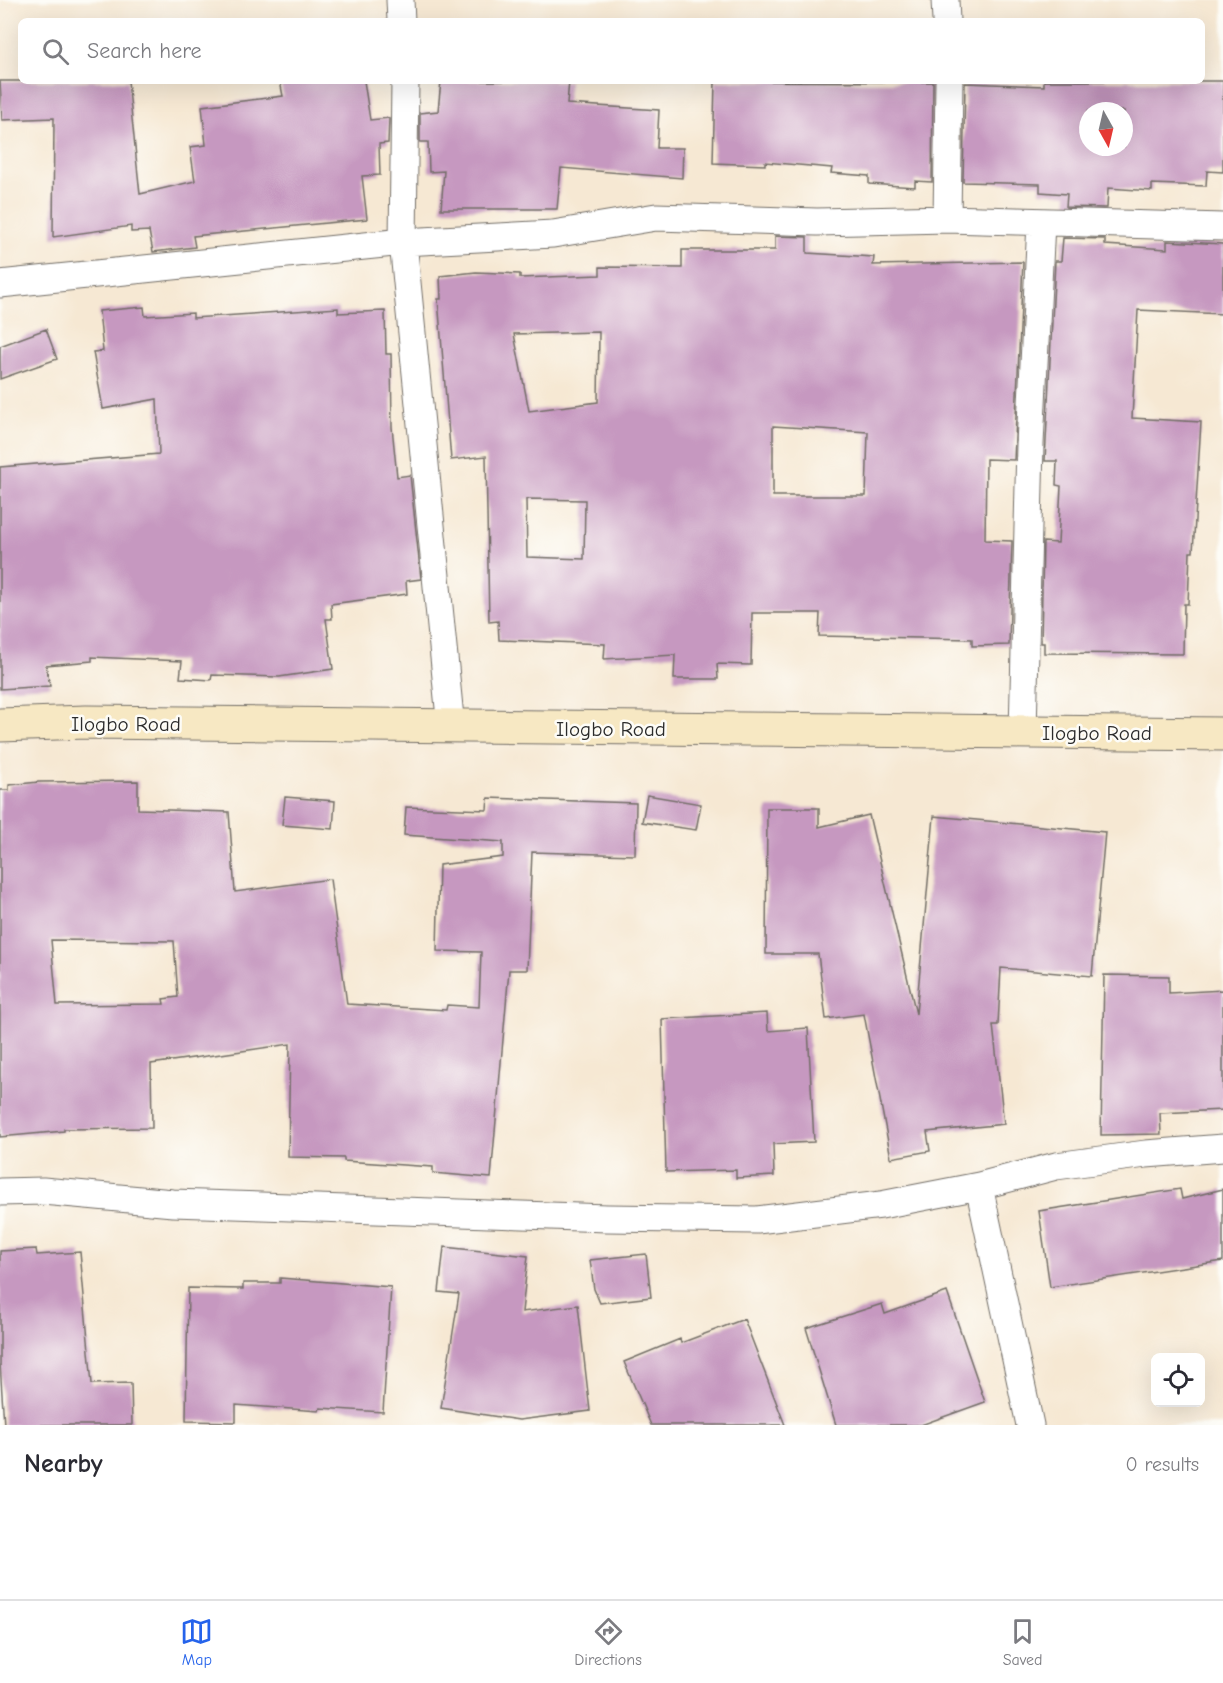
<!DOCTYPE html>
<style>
body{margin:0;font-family:"Comic Neue",sans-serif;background:#f7f7f7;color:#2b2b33}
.controls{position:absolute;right:18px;bottom:18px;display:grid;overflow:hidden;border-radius:9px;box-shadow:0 6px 24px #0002}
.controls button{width:54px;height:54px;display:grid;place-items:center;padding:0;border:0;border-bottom:2px solid #e1e1e2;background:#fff;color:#2b2b33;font:30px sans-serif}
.compass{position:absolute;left:1079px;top:102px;width:54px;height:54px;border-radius:50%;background:#fff;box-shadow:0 6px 24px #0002;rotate:172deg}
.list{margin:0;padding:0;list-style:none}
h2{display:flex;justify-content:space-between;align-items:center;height:78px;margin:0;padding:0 24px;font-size:26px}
h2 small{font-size:20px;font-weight:400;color:#7c7c81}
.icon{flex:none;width:33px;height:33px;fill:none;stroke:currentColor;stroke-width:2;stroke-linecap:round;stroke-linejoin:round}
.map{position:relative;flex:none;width:1223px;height:1425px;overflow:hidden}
.search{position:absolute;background:#fff;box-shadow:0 6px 24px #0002;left:18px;right:18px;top:18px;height:66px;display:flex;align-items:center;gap:15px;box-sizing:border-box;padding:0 21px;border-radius:9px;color:#7c7c81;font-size:22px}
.sheet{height:174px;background:#fff}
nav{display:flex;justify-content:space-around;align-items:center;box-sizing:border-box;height:84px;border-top:2px solid #e1e1e2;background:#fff;font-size:16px;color:#7c7c81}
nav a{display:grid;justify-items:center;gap:3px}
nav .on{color:#2563eb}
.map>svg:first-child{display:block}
.building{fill:#c698c0;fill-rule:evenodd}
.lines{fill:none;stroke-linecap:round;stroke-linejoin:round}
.street-casing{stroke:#726d66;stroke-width:29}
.secondary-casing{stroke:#726d66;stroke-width:35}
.street{stroke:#fff;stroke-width:27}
.secondary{stroke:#f7e8c3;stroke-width:33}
.labels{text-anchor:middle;stroke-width:5;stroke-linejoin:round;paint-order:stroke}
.street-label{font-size:21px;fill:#2b2b2b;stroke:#fdfcf7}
</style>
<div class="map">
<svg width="1223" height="1425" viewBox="0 0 1223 1425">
<rect width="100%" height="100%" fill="#fdfcf7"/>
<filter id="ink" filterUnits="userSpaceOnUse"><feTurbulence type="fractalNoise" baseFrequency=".0167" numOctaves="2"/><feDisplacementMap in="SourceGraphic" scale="12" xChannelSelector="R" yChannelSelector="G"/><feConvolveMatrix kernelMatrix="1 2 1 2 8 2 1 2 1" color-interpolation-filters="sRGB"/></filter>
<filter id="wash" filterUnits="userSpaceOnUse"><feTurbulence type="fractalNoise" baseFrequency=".008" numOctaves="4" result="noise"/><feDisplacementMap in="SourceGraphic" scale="24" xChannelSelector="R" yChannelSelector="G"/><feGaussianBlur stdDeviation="1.35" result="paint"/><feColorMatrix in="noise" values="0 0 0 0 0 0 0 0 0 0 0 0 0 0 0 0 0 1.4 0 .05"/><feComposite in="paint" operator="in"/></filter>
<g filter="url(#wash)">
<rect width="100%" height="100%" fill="#f6e8d3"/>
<g id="blocks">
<path class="building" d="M 0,81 L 128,81 L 140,194 L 195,181 L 190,147 L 206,145 L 202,106 L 283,96 L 280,81 L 364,81 L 370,120 L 389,118 L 388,143 L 379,144 L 380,175 L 362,176 L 367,219 L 193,236 L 195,247 L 153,252 L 149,231 L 131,232 L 131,226 L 53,237 L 54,118 L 2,120 Z
M 441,81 L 569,81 L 567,104 L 659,110 L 657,148 L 683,148 L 682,178 L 561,168 L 557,209 L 441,209 L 444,171 L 429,172 L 428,142 L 420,142 L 420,113 L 438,111 Z
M 715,81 L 933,82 L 932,182 L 915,181 L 915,187 L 869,184 L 869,176 L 831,173 L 832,168 L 765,162 L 765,165 L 713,163 Z
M 1044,81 L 1223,81 L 1223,172 L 1207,171 L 1206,186 L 1152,184 L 1152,191 L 1108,188 L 1107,208 L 1066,207 L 1067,194 L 1040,192 L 1040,184 L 963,182 L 965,83 L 1044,86 ZM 1088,111 L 1124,111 L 1124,147 L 1088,147 Z
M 775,236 L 807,237 L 807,253 L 874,257 L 873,265 L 1023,262 L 1014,460 L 986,459 L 985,540 L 1012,541 L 1009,645 L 972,646 L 972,639 L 819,636 L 820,613 L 752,613 L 751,665 L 717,664 L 718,679 L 674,679 L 675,655 L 604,659 L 605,644 L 499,640 L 498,621 L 489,622 L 486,456 L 451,460 L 438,299 L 441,299 L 440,276 L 476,272 L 520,274 L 520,278 L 600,275 L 600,267 L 682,268 L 682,250 L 775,250 ZM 599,332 L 598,402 L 529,411 L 514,334 ZM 773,426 L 868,432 L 866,496 L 773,496 ZM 526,499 L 585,500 L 584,559 L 527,557 Z
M 1063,238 L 1105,239 L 1105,245 L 1167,249 L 1167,241 L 1223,244 L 1223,314 L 1138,310 L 1132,418 L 1201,422 L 1193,552 L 1190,552 L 1188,604 L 1184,604 L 1183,654 L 1044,653 L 1044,643 L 1041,643 L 1043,542 L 1058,543 L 1061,486 L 1056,485 L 1057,461 L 1045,461 L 1055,261 L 1061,261 Z
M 144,307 L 145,316 L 193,313 L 193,318 L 338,308 L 338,313 L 385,311 L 386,354 L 391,354 L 392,427 L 397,477 L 410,475 L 421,579 L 406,581 L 407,594 L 331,604 L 332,619 L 326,619 L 333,669 L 279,677 L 212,675 L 211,680 L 180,678 L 182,661 L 92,657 L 92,661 L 46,665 L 50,686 L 0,689 L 0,467 L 159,454 L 157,399 L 103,409 L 93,352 L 103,351 L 99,311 Z
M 46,329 L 57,359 L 0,379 L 0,346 Z
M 138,781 L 138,809 L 229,812 L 235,892 L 330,879 L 347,1004 L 446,1010 L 447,1005 L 479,1007 L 481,952 L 437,951 L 439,865 L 503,857 L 503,842 L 404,835 L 406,807 L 487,810 L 488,798 L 636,803 L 635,855 L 532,852 L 527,970 L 509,970 L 491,1178 L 433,1173 L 433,1167 L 344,1161 L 344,1158 L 288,1157 L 290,1044 L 151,1064 L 152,1128 L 64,1129 L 64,1131 L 0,1137 L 0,790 L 9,790 L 9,785 L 39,782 ZM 51,940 L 174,941 L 178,997 L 163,999 L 164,1004 L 57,1005 Z
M 647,795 L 701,804 L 696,830 L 642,822 Z
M 285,797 L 335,801 L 333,829 L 282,825 Z
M 767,808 L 819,808 L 819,827 L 869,815 L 916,1014 L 934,816 L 1105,832 L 1092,976 L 1001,968 L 998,1025 L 993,1025 L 1004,1124 L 927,1132 L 930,1151 L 891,1158 L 864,1014 L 826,1019 L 818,954 L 766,954 Z
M 1104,975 L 1169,976 L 1169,993 L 1223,990 L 1223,1110 L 1160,1113 L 1161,1134 L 1101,1135 Z
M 767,1013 L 768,1031 L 808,1028 L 814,1142 L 773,1144 L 774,1176 L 736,1178 L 736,1170 L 666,1172 L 662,1019 Z
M 1180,1189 L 1182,1199 L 1223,1189 L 1223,1261 L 1050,1287 L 1039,1211 Z
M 444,1247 L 528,1256 L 522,1312 L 578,1305 L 590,1411 L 519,1420 L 441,1408 L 459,1294 L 439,1292 Z
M 36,1249 L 37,1255 L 80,1252 L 92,1384 L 131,1383 L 132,1425 L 4,1425 L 0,1364 L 0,1251 Z
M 646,1254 L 651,1297 L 600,1303 L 594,1289 L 590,1260 Z
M 280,1278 L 391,1287 L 383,1412 L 320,1408 L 319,1411 L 236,1405 L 236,1422 L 186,1421 L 188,1288 L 243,1289 L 243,1283 L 280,1283 Z
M 947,1292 L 985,1402 L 921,1425 L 836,1425 L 806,1328 L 882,1304 L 885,1314 Z
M 744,1319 L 785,1425 L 651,1425 L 624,1362 L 680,1339 L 681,1343 Z"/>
</g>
</g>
<g filter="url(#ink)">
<use href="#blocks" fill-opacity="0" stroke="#726d66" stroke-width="1.5"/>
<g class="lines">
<g class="street-casing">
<path id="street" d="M 400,0 L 401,21
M 945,0 L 946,21
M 405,81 L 403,242 L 451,728
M 947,219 L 949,81
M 0,284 L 403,242 L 553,234 L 656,217 L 817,222 L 947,219 L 1223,227
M 1023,732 L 1030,444 L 1041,223
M 0,1192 L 43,1191 L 173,1203 L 607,1218 L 757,1220 L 881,1205 L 979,1186
M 1030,1425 L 979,1186 L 1056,1166 L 1146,1154 L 1223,1148"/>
</g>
<g class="secondary-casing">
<path id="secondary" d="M 0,725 L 86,722 L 1223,734"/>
</g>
<use href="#street" class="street"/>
<use href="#secondary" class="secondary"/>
</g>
</g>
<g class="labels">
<g class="street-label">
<text x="126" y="731">Ilogbo Road</text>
<text x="611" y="736">Ilogbo Road</text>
<text x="1097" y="740">Ilogbo Road</text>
</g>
</g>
</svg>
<div class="controls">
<button><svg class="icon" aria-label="locate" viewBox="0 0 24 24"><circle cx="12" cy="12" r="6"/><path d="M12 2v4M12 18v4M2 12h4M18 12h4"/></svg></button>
</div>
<svg class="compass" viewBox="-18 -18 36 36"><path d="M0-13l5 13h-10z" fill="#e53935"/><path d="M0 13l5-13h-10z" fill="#7c7c81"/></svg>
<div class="search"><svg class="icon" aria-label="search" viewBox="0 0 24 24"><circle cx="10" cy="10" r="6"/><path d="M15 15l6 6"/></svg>Search here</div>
</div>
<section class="sheet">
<h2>Nearby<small>0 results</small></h2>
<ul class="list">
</ul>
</section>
<nav>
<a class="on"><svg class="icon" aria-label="map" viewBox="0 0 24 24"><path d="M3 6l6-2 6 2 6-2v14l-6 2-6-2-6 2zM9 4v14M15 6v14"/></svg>Map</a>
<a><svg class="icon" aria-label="directions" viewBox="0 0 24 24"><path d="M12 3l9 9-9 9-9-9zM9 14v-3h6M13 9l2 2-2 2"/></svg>Directions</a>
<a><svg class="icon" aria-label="saved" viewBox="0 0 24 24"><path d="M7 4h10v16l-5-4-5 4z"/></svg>Saved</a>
</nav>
